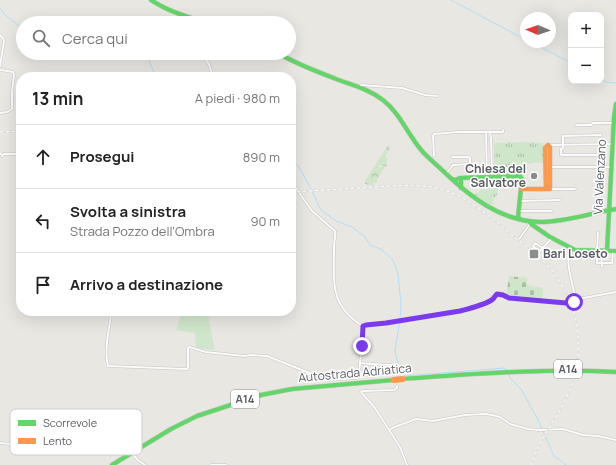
<!DOCTYPE html>
<html lang="it">
<meta charset="utf-8">
<style>
body{margin:0;font-family:Manrope,sans-serif;background:#f6f6f6;color:#222}
.controls{position:absolute;right:12px;top:12px;display:grid;overflow:hidden;border-radius:8px;box-shadow:0 4px 16px #0002}
.controls button{width:36px;height:36px;display:grid;place-items:center;padding:0;border:0;border-bottom:1px solid #e0e0e0;background:#fff;color:#222;font:20px sans-serif}
.compass{position:absolute;left:520px;top:12px;width:36px;height:36px;border-radius:50%;background:#fff;box-shadow:0 4px 16px #0002;rotate:272deg}
.stop{position:absolute;width:12px;height:12px;margin:-9px;border:3px solid #7c3aed;border-radius:50%;background:#fff}
.stop.end{background:#7c3aed;border-color:#fff;box-shadow:0 1px 4px #0008}
.list{margin:0;padding:0;list-style:none}
h2{display:flex;justify-content:space-between;align-items:center;height:52px;margin:0;padding:0 16px;font-size:17px}
h2 small{font-size:13px;font-weight:400;color:#767676}
.list li{display:grid;grid-template-columns:26px 1fr auto;gap:12px;align-items:center;box-sizing:border-box;height:64px;padding:0 16px;border-top:1px solid #e0e0e0}
.list b{display:block;font-size:15px;white-space:nowrap}
.list p{margin:0;font-size:13px;white-space:nowrap;color:#767676}
.list em{font-size:13px;font-style:normal;color:#767676}
.icon{flex:none;width:22px;height:22px;fill:none;stroke:currentColor;stroke-width:2;stroke-linecap:round;stroke-linejoin:round}
.map{position:relative;flex:none;width:616px;height:465px;overflow:hidden}
.search{position:absolute;background:#fff;box-shadow:0 4px 16px #0002;left:16px;top:16px;width:280px;height:44px;display:flex;align-items:center;gap:10px;box-sizing:border-box;padding:0 14px;border-radius:22px;color:#767676;font-size:15px}
.panel{position:absolute;background:#fff;box-shadow:0 4px 16px #0002;left:16px;top:72px;width:280px;height:244px;border-radius:16px}
.map>svg:first-child{display:block}
.grass{fill:#d0e6cb}
.forest{fill:url(#forest-crowns)}
.cemetery{fill:url(#cemetery-stones)}
.park{fill:url(#park-tufts)}
.lines{fill:none;stroke-linecap:round;stroke-linejoin:round}
.stream{stroke:#b2dff6;stroke-width:1}
.street-casing{stroke:#c4c4c3;stroke-width:3}
.fast-casing{stroke:#c5c5c4;stroke-width:5}
.slow-casing{stroke:#c5c5c4;stroke-width:5}
.street{stroke:#fcfbfb;stroke-width:2}
.fast{stroke:#63d668;stroke-width:4}
.slow{stroke:#ff974d;stroke-width:4}
.rail-casing{stroke:#e1e1e0;stroke-width:2.5}
.rail{stroke:#fff;stroke-width:1;stroke-dasharray:3;stroke-linecap:butt}
.street-bridge-casing{stroke:#c4c4c3;stroke-width:3;stroke-linecap:butt}
.slow-bridge-casing{stroke:#bfad90;stroke-width:6;stroke-linecap:butt}
.street-bridge{stroke:#fcfbfb;stroke-width:2}
.slow-bridge{stroke:#ff974d;stroke-width:5.5}
.route{stroke:#7c3aed;stroke-width:5}
.poi-dot{fill:#8a8d8e;stroke:#fff;stroke-width:1.5}
.labels{text-anchor:middle;stroke-width:3;stroke-linejoin:round;paint-order:stroke}
.shield{fill:#fff;stroke:#8a8d90;stroke-width:1}
.shield-label{font-size:11px;font-weight:bold;fill:#585c61}
.poi-label{font-size:12px;font-weight:bold;fill:#585c61;stroke:#fff;text-anchor:end}
.street-label{font-size:12px;fill:#585c61;stroke:#fff}
.key{fill:#fff;stroke:#cdced0;stroke-width:1}
.key-label{font-size:11px;fill:#585c61}
</style>
<div class="map">
<svg width="616" height="465" viewBox="0 0 616 465">
<defs>
<pattern id="forest-crowns" width="20" height="18" patternUnits="userSpaceOnUse"><rect width="20" height="18" fill="#d0e6cb"/><path d="M2 6a3 3 0 1 1 6 0M12 15a3 3 0 1 1 6 0" fill="none" stroke="#acbea8"/></pattern>
<pattern id="cemetery-stones" width="16" height="16" patternUnits="userSpaceOnUse"><rect width="16" height="16" fill="#d0e6cb"/><path d="M2 7V4a2 2 0 0 1 4 0v3zM10 15v-3a2 2 0 0 1 4 0v3z" fill="#acbea8"/></pattern>
<pattern id="park-tufts" width="24" height="20" patternUnits="userSpaceOnUse"><rect width="24" height="20" fill="#d0e6cb"/><path d="M3 7l-1-3M5 7V3M7 7l1-3M15 17l-1-3M17 17v-4M19 17l1-3" fill="none" stroke="#acbea8"/></pattern>
</defs>
<rect width="100%" height="100%" fill="#e8e7e2"/>
<path class="grass" d="M 182,311 L 207,311 L 215,350 L 196,348 L 195,333 L 176,330 Z"/>
<path class="forest" d="M 388,145 L 391,147 L 385,157 L 388,159 L 386,162 L 387,163 L 386,167 L 381,165 L 379,166 L 380,168 L 383,167 L 384,168 L 377,179 L 377,182 L 375,183 L 373,182 L 374,185 L 370,185 L 365,184 L 365,181 Z"/>
<path class="cemetery" d="M 509,276 L 527,278 L 527,285 L 529,285 L 529,286 L 543,288 L 542,300 L 506,297 Z"/>
<path class="park" d="M 527,142 L 543,143 L 543,163 C 534,161 526,163 523,172 L 512,173 L 511,175 L 495,175 L 494,143 Z
M 498,179 L 497,195 L 494,198 L 493,201 L 494,205 C 487,205 479,199 474,194 C 482,191 482,190 481,181 Z"/>
<g class="lines">
<path class="stream" d="M 451,0 L 526,40
M 0,8 L 5,15 L 23,29
M 84,23 L 89,19 L 120,20 L 124,23
M 531,42 L 571,63
M 146,53 L 156,77
M 601,79 L 606,82 L 616,83
M 291,158 L 299,167 L 310,187 L 321,210 L 336,221 L 352,227 L 365,237 L 370,245 L 381,249 L 393,260 L 398,274 L 401,304 L 400,319 L 395,351 L 399,368 L 405,376 L 505,368 L 506,370
M 509,375 L 510,378 L 521,389 L 538,420 L 554,456 L 566,465"/>
<g class="street-casing">
<path id="street" d="M 173,20 L 175,23
M 0,35 L 3,38 L 4,41 L 0,66
M 200,53 C 203,57 209,62 210,67 C 211,70 211,74 212,77
M 0,69 L 1,70 L 13,72 L 14,75 L 12,92 L 12,109 L 7,112 L 0,113
M 360,86 L 361,85 L 402,88 L 425,95 L 437,96
M 576,125 L 591,125 L 593,123 L 614,123
M 486,132 L 487,177
M 490,133 L 491,138 L 492,176
M 550,145 L 613,144
M 563,145 L 563,148 L 561,149 L 561,155 L 601,155
M 563,145 L 563,136 L 601,135
M 0,153 L 1,154
M 2,156 L 4,154 L 21,154
M 434,156 L 433,136 L 434,134 L 458,132 L 503,132 L 503,130
M 551,167 L 611,167
M 446,174 L 453,165 L 469,164 L 470,163 L 470,158 L 468,157 L 452,157
M 291,181 L 312,211 L 335,231 C 336,236 334,241 334,246 C 334,281 329,306 363,326
M 550,189 L 575,189
M 519,201 L 560,200
M 519,211 L 552,211
M 519,239 L 530,224
M 570,247 C 565,261 572,282 575,296 L 578,299
M 543,248 L 535,243 L 533,246 L 539,252 L 552,238
M 587,250 L 587,258
M 597,251 L 597,263 L 612,263 L 613,251
M 597,251 L 598,233
M 601,251 L 602,267
M 111,311 C 111,316 110,322 109,327 C 107,339 105,354 108,366 L 186,369 L 187,369 L 188,367 L 188,348 L 189,347 L 206,352 L 244,356 L 252,355 L 267,356 L 327,380 L 357,378 L 359,376 L 363,326
M 363,326 L 369,324 L 386,323 L 460,311 C 468,309 487,305 493,299 C 494,298 495,296 497,294 L 503,295 L 507,298 L 571,303 L 575,302 L 578,299 L 616,292
M 361,363 L 372,364 L 392,365 L 393,367 L 396,377
M 389,430 L 375,408 L 361,392 L 363,391 L 394,390 L 397,388 L 397,386
M 0,443 L 81,451 L 116,443 L 123,445 L 127,448
M 138,460 L 145,465
M 211,465 L 226,465
M 407,465 L 400,447 L 389,430 L 392,428 L 416,419 L 433,421 L 465,415 L 485,414 L 492,415 L 500,417 L 510,424 L 528,429 L 540,430 L 563,429 L 583,435 L 598,436 L 616,440"/>
</g>
<g class="fast-casing">
<path id="fast" d="M 151,0 C 169,12 189,18 210,23
M 278,53 C 296,64 316,71 336,79 C 352,85 369,89 383,100 C 400,113 408,135 422,151 C 428,158 435,163 442,170 C 469,196 501,222 541,222 C 566,222 591,213 616,209
M 452,179 L 455,180 L 460,178 L 520,176 L 522,179 L 518,217 L 520,219
M 461,181 L 461,188
M 529,221 L 531,224 L 550,237 L 575,250 L 616,251
M 607,251 L 614,117 L 616,104
M 403,379 C 474,374 545,368 616,372
M 112,465 L 171,429 L 197,416 L 261,395 L 292,389 L 393,380"/>
</g>
<g class="slow-casing">
<path id="slow" d="M 521,189 L 550,189 L 550,147 L 548,145 L 545,148 L 546,189"/>
</g>
<use href="#street" class="street"/>
<use href="#fast" class="fast"/>
<use href="#slow" class="slow"/>
<g class="rail-casing">
<path id="rail" d="M 0,132 L 21,131
M 291,192 L 410,185 C 419,186 428,186 437,188 C 466,195 488,215 511,234 C 523,244 536,254 547,265 C 573,293 583,333 576,370 C 569,406 542,431 531,465"/>
</g>
<use href="#rail" class="rail"/>
<g class="street-bridge-casing">
<path id="street-bridge" d="M 127,448 L 138,460"/>
</g>
<g class="slow-bridge-casing">
<path id="slow-bridge" d="M 393,380 L 403,379"/>
</g>
<use href="#street-bridge" class="street-bridge"/>
<use href="#slow-bridge" class="slow-bridge"/>
</g>
<g class="lines">
<path class="route" d="M 362,346 L 363,326 L 366,325 L 386,323 L 460,311 C 468,309 487,304 493,299 C 494,298 495,296 497,294 L 503,295 L 509,298 L 566,303 L 574,302"/>
</g>
<g class="poi-dot">
<circle cx="534" cy="176" r="4"/>
<rect x="529" y="249" width="10" height="10" rx="2"/>
</g>
<g class="labels">
<g class="shield">
<rect x="554" y="360" width="28" height="18" rx="3"/>
<rect x="231" y="390" width="28" height="18" rx="3"/>
</g>
<g class="shield-label">
<text x="568" y="373">A14</text>
<text x="245" y="403">A14</text>
</g>
<g class="poi-label">
<text x="526" y="173">Chiesa del<tspan x="526" dy="14">Salvatore</tspan></text>
<text x="543" y="258" text-anchor="start">Bari Loseto</text>
</g>
<g class="street-label">
<text transform="translate(600 177) rotate(-87)" y="4">Via Valenzano</text>
<text transform="translate(355 373) rotate(-5)" y="4">Autostrada Adriatica</text>
</g>
</g>
<rect x="10" y="409" width="132" height="46" rx="6" class="key"/>
<rect x="18" y="420" width="18" height="6" fill="#63d668"/>
<rect x="18" y="438" width="18" height="6" fill="#ff974d"/>
<g class="key-label">
<text x="43" y="427">Scorrevole</text>
<text x="43" y="445">Lento</text>
</g>
</svg>
<div class="controls">
<button>+</button>
<button>−</button>
</div>
<svg class="compass" viewBox="-18 -18 36 36"><path d="M0-13l5 13h-10z" fill="#e53935"/><path d="M0 13l5-13h-10z" fill="#767676"/></svg>
<div class="stop" style="left:574px;top:302px"></div>
<div class="stop end" style="left:362px;top:346px"></div>
<div class="search"><svg class="icon" aria-label="search" viewBox="0 0 24 24"><circle cx="10" cy="10" r="6"/><path d="M15 15l6 6"/></svg>Cerca qui</div>
<section class="panel">
<h2>13 min<small>A piedi · 980 m</small></h2>
<ul class="list">
<li><svg class="icon" aria-label="ahead" viewBox="0 0 24 24"><path d="M12 20V5M6 11l6-6 6 6"/></svg><div><b>Prosegui</b></div><em>890 m</em></li>
<li><svg class="icon" aria-label="left" viewBox="0 0 24 24"><path d="M17 20v-9H6M10 6l-5 5 5 5"/></svg><div><b>Svolta a sinistra</b><p>Strada Pozzo dell'Ombra</p></div><em>90 m</em></li>
<li><svg class="icon" aria-label="arrive" viewBox="0 0 24 24"><path d="M6 21V4h12l-3 4 3 4H6"/></svg><div><b>Arrivo a destinazione</b></div></li>
</ul>
</section>
</div>
